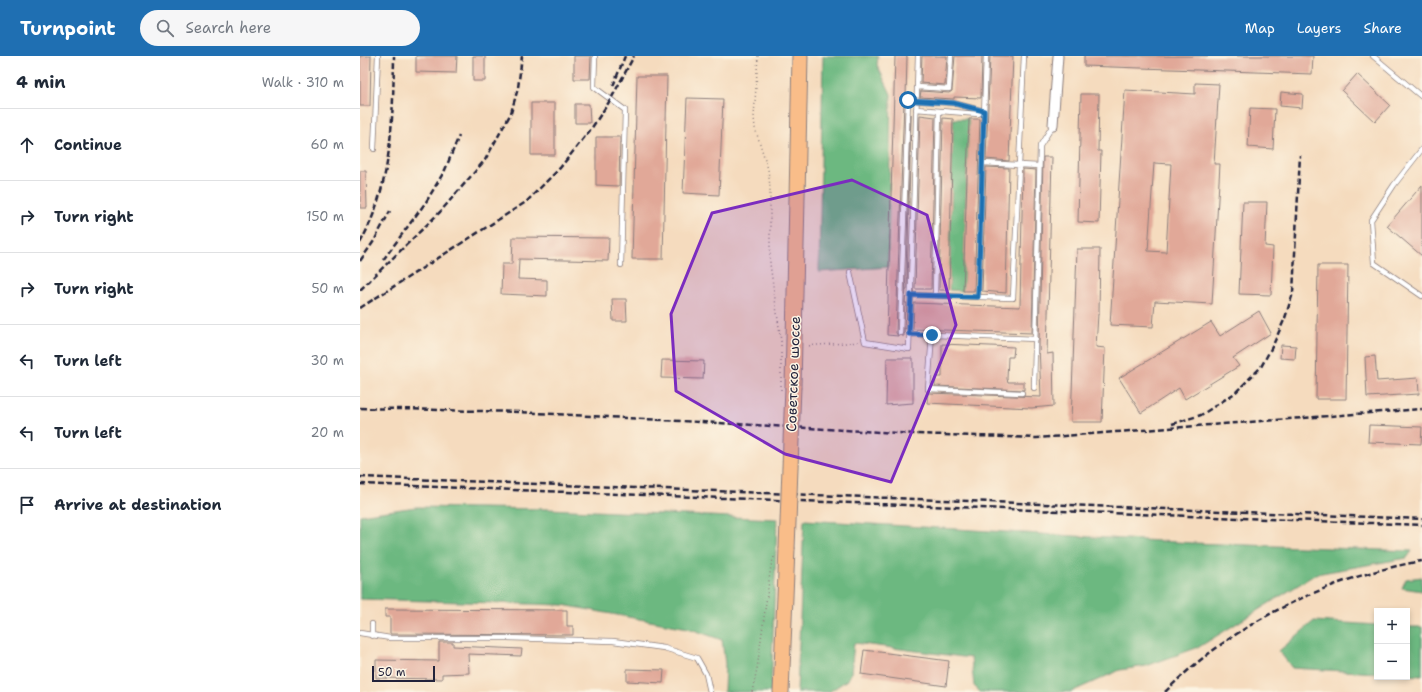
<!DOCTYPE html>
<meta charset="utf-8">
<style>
body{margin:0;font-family:"Shantell Sans",sans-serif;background:#f6f6f7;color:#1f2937}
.controls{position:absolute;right:12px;bottom:12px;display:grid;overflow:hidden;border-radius:0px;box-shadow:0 2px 6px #0003}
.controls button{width:36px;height:36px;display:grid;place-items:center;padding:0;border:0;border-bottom:1px solid #e0e1e3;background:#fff;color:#1f2937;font:20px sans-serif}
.scale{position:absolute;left:12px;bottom:10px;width:63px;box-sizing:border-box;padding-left:4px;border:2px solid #22223b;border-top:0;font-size:11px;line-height:14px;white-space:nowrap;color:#22223b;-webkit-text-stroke:3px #fcf5e5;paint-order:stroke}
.stop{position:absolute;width:12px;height:12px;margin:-9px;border:3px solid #1f6fb2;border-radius:50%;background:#fff}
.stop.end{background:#1f6fb2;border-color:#fff;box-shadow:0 1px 4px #0008}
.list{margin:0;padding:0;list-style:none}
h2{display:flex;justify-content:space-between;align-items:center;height:52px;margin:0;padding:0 16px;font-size:17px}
h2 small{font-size:13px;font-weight:400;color:#747a83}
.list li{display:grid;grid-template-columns:26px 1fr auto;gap:12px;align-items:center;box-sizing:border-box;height:72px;padding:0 16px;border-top:1px solid #e0e1e3}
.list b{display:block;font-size:15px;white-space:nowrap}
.list em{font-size:13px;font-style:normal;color:#747a83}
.icon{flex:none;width:22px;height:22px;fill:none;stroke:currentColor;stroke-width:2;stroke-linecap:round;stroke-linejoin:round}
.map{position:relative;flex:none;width:1062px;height:636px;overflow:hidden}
header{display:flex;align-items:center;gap:24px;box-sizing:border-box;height:56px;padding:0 20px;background:#1f6fb2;color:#fff}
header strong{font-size:19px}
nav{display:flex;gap:22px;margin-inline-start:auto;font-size:14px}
.search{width:280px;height:36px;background:#f6f6f7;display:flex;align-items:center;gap:10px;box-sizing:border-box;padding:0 14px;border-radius:22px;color:#747a83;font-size:15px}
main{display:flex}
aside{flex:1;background:#fff}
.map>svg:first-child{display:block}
.forest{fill:#6cb880;stroke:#476d5e}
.building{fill:#e1a898;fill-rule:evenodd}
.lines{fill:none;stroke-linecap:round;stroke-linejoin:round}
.service-casing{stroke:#8c7e7c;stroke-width:6}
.minor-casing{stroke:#8c7e7c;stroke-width:11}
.primary-casing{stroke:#8c7e7c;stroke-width:17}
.path{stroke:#8c7e7c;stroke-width:1.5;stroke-dasharray:1 3;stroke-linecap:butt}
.service{stroke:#fff;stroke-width:4.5}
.minor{stroke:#fff;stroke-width:9}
.primary{stroke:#f9bd89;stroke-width:15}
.rail{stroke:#22223b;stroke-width:2.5;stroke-dasharray:6 3;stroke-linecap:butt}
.service-bridge-casing{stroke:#8c7e7c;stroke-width:6;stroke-linecap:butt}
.primary-bridge-casing{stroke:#8c7e7c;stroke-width:17;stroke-linecap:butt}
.service-bridge{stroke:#fff;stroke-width:4.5}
.primary-bridge{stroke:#f9bd89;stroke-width:15}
.route{stroke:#1f6fb2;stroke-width:5}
.marked{fill:#7b2cbf;fill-opacity:0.2;stroke:#7b2cbf;stroke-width:3;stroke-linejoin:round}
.labels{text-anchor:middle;stroke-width:3;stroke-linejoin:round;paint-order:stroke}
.street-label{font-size:14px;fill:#22223b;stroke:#fcf5e5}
</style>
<header>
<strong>Turnpoint</strong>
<div class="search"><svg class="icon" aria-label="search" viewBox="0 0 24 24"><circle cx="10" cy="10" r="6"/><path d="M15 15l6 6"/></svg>Search here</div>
<nav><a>Map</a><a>Layers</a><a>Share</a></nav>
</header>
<main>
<aside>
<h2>4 min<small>Walk · 310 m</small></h2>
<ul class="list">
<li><svg class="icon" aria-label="ahead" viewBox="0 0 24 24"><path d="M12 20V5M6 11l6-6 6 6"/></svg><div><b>Continue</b></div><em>60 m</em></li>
<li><svg class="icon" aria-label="right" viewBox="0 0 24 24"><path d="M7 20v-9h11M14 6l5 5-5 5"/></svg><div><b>Turn right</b></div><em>150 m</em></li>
<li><svg class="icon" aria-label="right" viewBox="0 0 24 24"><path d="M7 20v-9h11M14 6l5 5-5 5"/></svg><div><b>Turn right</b></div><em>50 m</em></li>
<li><svg class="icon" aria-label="left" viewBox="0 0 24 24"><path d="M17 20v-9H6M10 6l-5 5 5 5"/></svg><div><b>Turn left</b></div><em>30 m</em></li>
<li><svg class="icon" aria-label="left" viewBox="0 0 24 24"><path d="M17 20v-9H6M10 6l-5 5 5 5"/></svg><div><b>Turn left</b></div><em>20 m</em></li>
<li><svg class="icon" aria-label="arrive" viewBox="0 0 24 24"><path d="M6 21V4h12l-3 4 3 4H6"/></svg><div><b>Arrive at destination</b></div></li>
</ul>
</aside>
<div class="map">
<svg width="1062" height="636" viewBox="0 0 1062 636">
<rect width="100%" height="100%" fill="#fcf5e5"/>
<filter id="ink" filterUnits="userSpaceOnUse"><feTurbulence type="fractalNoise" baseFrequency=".025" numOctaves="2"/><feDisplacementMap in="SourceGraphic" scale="8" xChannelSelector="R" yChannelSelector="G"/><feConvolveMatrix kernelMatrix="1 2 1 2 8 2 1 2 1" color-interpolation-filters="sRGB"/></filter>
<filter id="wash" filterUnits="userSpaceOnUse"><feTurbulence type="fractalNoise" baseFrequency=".012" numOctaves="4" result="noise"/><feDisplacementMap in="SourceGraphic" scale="16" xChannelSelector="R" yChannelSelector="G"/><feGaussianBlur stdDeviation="0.9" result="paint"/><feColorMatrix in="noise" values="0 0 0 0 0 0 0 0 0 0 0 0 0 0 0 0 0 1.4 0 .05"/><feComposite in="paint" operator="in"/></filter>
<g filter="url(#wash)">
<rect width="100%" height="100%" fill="#f5dbbe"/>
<path class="forest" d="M 463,0 L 518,0 L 517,9 L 531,38 L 528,211 L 459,216 Z
M 593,63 L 609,63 L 603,235 L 589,234 Z
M 56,451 L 188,453 L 417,463 L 411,636 L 364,636 L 365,608 L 362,584 L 328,572 L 203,549 L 0,543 L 0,459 Z
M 444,464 L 833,487 L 1052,495 L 1047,502 L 956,518 L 839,591 L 786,610 L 760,614 L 711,636 L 620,636 L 614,630 L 611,602 L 494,587 L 491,617 L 487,624 L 469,636 L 437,636 Z
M 1062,521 L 1062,535 L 1042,532 L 1046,523 Z
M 954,565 L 1017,569 L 1017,617 L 932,612 L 919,595 Z
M 1047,571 L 1062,571 L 1062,620 L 1047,619 Z"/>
<g id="blocks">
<path class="building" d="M 0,0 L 11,0 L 10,50 L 0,50 Z
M 56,0 L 97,0 L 96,17 L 56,16 Z
M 113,0 L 125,0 L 125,25 L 113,25 Z
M 214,0 L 231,0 L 230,23 L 214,23 Z
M 535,0 L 547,0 L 546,40 L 553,40 L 547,41 L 544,44 L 536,277 L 538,280 L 527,279 Z
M 562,0 L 587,0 L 585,29 L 561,27 Z
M 595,0 L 622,0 L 621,42 L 594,41 L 594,43 L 560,41 L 561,35 L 589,37 L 592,35 Z
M 630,0 L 653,0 L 649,105 L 626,103 Z
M 724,0 L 953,0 L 952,18 L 724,10 Z
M 997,18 L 1030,49 L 1015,66 L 982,35 Z
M 277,20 L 307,20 L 303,203 L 272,203 Z
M 835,27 L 859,28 L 854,108 L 860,108 L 852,248 L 795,245 L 793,271 L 750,269 L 765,34 L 835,38 ZM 794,107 L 811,108 L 806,196 L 788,195 Z
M 921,36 L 943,38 L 942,52 L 920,50 Z
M 721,38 L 739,38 L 738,95 L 741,95 L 739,167 L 718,166 Z
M 327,42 L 363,43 L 359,139 L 323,137 Z
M 171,47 L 195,47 L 195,99 L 171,99 Z
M 215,48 L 229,48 L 230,67 L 215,67 Z
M 890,52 L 915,53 L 913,93 L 888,91 Z
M 551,58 L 547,233 L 546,233 L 545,247 L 547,247 L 546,273 L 544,272 L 544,280 L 542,280 L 544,277 Z
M 560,59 L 575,61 L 571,233 L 555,233 Z
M 583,62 L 593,63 L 589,234 L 579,234 Z
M 609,63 L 620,63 L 614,235 L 603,235 Z
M 236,81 L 260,81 L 259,130 L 236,129 Z
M 683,101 L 692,101 L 687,298 L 693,297 L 694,350 L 671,352 L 567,347 L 568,337 L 681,341 L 679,289 Z
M 626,111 L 649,112 L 646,237 L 622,235 Z
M 663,113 L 676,114 L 672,277 L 553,273 L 554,247 L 660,251 Z
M 0,115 L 6,115 L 7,152 L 0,152 Z
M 1062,129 L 1062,200 L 1027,170 Z
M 883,146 L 907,146 L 905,190 L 913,191 L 911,239 L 879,238 Z
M 153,181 L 249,182 L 248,205 L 159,203 L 158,223 L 187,224 L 187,240 L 141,238 L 142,208 L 152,208 Z
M 717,193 L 740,193 L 739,258 L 738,258 L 736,291 L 745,292 L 742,366 L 711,366 Z
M 958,209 L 988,209 L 986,343 L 956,343 Z
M 252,243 L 266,243 L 267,265 L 253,265 Z
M 899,255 L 911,277 L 873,302 L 879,310 L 825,343 L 819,332 L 781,357 L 759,322 L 851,266 L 860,280 Z
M 582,288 L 654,291 L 653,301 L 648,301 L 647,323 L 648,326 L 664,326 L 664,334 L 575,330 L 576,321 L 582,321 Z
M 921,289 L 936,290 L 935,303 L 920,302 Z
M 1015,300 L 1017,325 L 1058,322 L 1059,338 L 1007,341 L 1005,301 Z
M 527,302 L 553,302 L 553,347 L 526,349 Z
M 302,304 L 344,305 L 343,323 L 301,322 Z
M 1009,369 L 1062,371 L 1061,388 L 1008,386 Z
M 25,553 L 207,554 L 207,570 L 213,570 L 213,579 L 30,578 L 30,561 L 25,561 Z
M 79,586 L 93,586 L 93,590 L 162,593 L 161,600 L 108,598 L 109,617 L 82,618 L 82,623 L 16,622 L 16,604 L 79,605 Z
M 504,594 L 589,605 L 586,630 L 501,618 Z
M 267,613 L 304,614 L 303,627 L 267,625 Z"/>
</g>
</g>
<g filter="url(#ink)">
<use href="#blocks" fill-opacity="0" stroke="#8c7e7c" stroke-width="1"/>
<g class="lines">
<g class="service-casing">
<path id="service" d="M 235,0 L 234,31 L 265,54 L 261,209
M 1013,0 L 1062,41
M 557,31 L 589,33 L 591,0
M 556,53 L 618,58 L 624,55 L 593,47
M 14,93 L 18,0
M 1062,93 L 1034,129 L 1011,164 L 1014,207 L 1062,240
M 623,107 L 679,110
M 490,216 L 505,286 L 549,293 L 558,0
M 551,239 L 653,242 L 664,0
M 575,239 L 579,55
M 618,241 L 626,0
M 540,277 L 548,44
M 549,278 L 676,283
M 572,279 L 568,333 L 662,337
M 674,332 L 680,90 L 693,69
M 12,568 L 12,580
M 0,577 L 30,582 L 147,582 L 253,585 L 304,592 L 337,602 L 346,618 L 350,636"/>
</g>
<g class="minor-casing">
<path id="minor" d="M 693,69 L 698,0"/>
</g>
<g class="primary-casing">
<path id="primary" d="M 433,331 L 440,0
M 421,636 L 427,493"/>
</g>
<path class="path" d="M 398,0 L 394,61 L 395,72 L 408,113 L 410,131 L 410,208 L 421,285 L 421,335
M 445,290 L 499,286
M 392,636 L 397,613 L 411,510 L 415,498"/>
<use href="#service" class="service"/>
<use href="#minor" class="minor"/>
<use href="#primary" class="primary"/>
<path class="rail" d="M 253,30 L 265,0
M 0,187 C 32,130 33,64 34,0
M 23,204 L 66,146 L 85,114 L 99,80
M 0,205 L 14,185 L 30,155
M 0,234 L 80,156 L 125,104 L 151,57 L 158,32 L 162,0
M 0,252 L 166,146 L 200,112 L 231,73 L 251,43 L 274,0
M 0,352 L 159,356 L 556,378 L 677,382 L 1062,353
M 812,368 L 841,359 L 875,337 L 901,311 L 913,289 L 925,262 L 933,237 L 940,99
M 0,421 L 1062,463
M 0,428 L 1062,469
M 805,636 C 872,568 968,521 1062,505"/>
<g class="service-bridge-casing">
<path id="service-bridge" d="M 548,44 L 593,47"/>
</g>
<g class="primary-bridge-casing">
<path id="primary-bridge" d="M 427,493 L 433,331"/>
</g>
<use href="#service-bridge" class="service-bridge"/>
<use href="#primary-bridge" class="primary-bridge"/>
</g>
</g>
<g class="lines" filter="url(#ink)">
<path class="route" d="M 548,44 L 593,47 L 624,55 L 618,241 L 551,239 L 549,278 L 572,279"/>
</g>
<path class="marked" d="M 492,124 L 567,159 L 596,269 L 531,426 L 425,398 L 316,335 L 311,258 L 352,157 Z"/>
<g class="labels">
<g class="street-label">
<text transform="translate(433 318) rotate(-88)" y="5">Советское шоссе</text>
</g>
</g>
</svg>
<div class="controls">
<button>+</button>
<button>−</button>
</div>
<div class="scale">50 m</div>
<div class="stop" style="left:548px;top:44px"></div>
<div class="stop end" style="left:572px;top:279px"></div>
</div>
</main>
